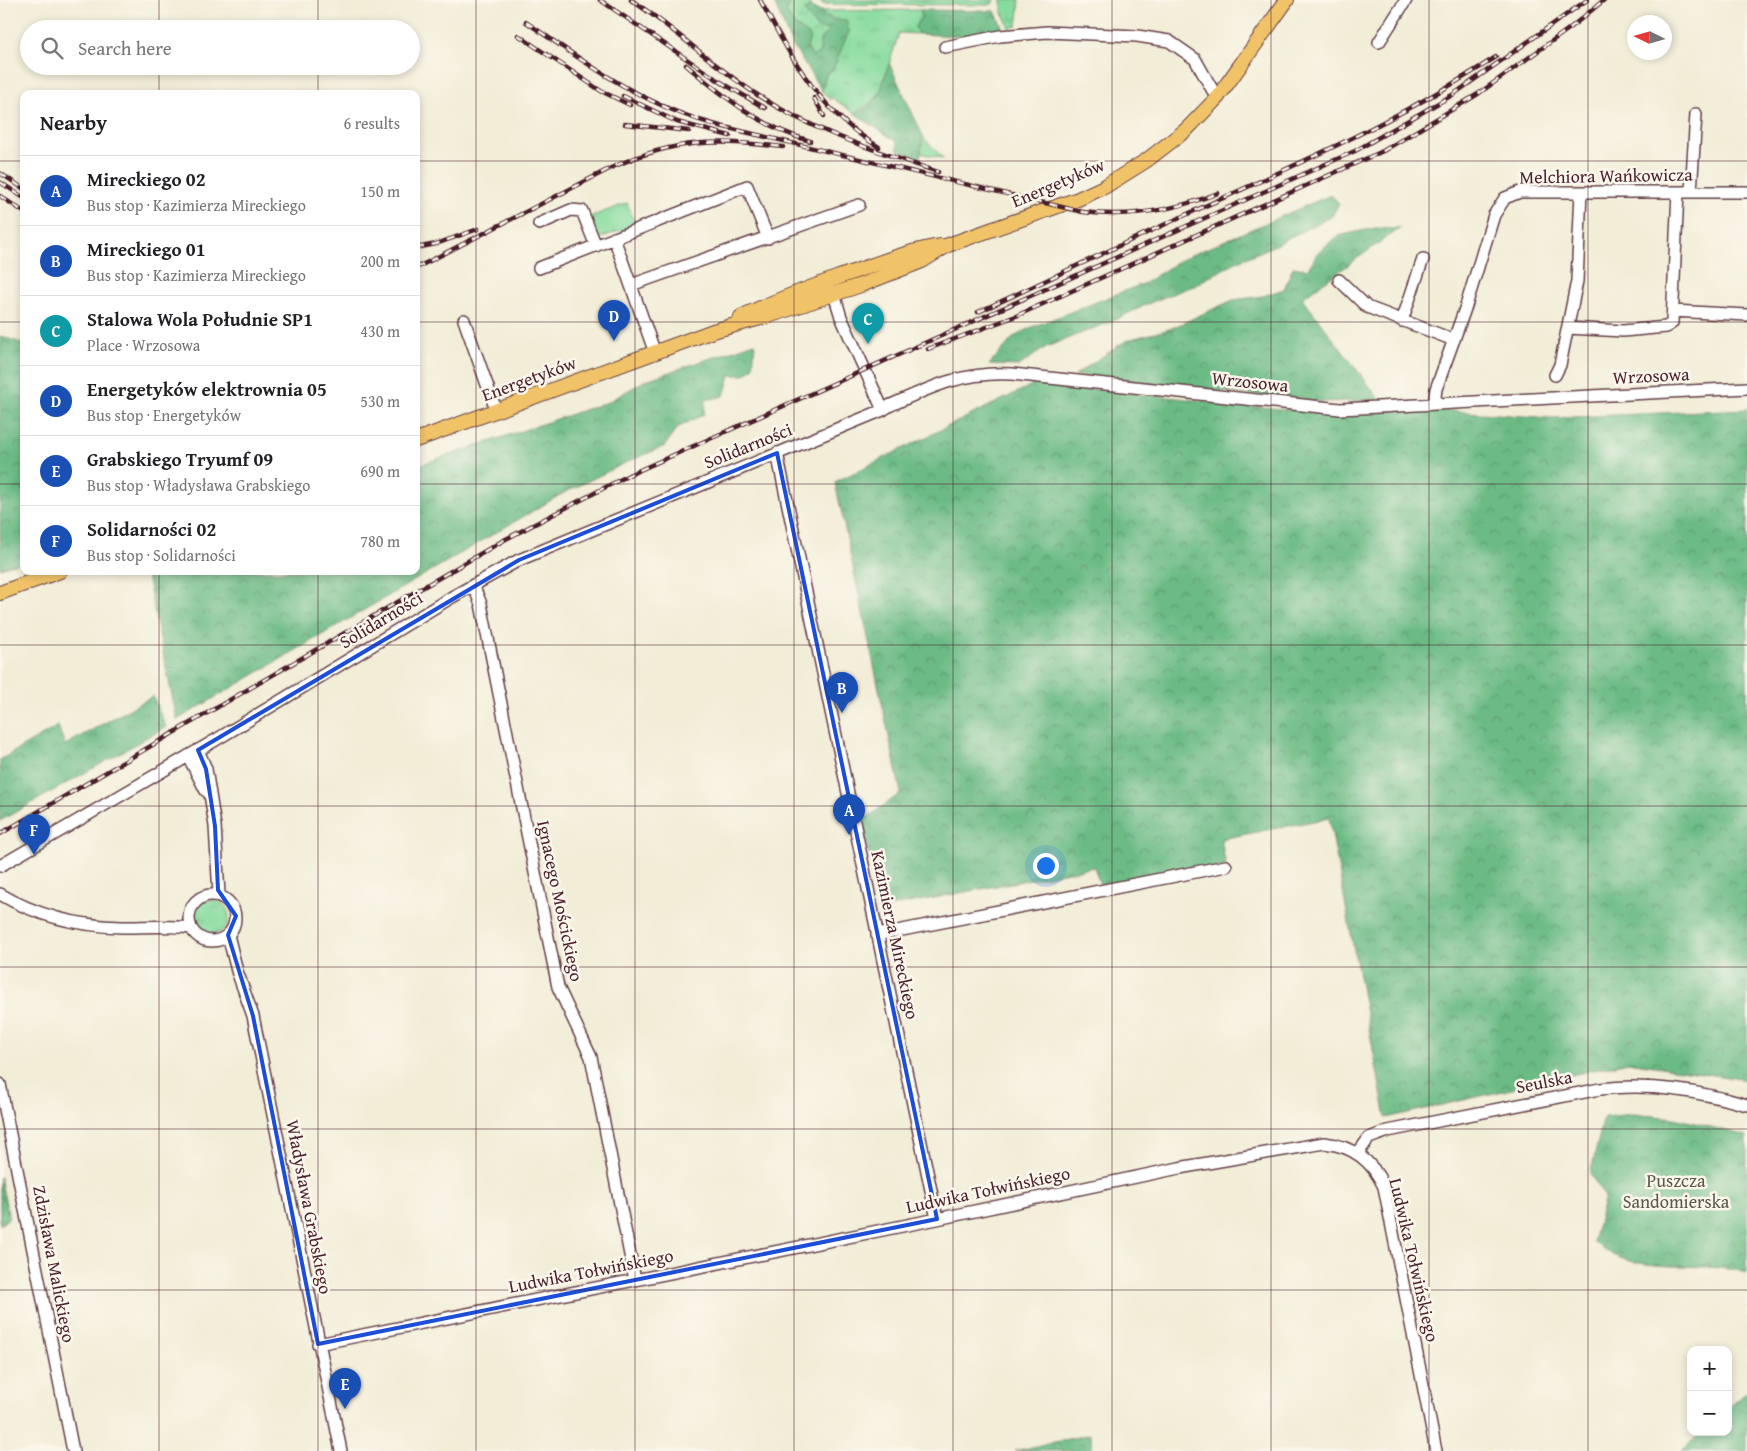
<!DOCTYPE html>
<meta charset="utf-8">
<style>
body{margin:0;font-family:"Gentium Book Plus",serif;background:#f2f2f2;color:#202124}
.controls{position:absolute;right:15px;bottom:15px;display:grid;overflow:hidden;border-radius:10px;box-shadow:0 2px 8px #0003}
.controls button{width:45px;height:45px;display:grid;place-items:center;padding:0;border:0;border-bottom:1px solid #e0e0e0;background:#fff;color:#202124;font:25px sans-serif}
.compass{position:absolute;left:1627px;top:15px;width:45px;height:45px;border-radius:50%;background:#fff;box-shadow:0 2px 8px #0003;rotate:275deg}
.you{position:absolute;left:1045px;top:865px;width:18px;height:18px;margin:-12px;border:4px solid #fff;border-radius:50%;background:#1a73e8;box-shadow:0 0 0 8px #1a73e833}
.badge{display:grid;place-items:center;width:32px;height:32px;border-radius:50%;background:#b5179e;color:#fff;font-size:16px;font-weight:700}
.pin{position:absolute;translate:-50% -41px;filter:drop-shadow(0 1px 2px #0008)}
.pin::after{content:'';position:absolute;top:26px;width:18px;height:15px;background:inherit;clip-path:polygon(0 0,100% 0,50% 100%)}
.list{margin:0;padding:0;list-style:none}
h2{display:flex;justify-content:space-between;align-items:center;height:65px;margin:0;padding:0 20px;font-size:21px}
h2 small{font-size:16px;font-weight:400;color:#757577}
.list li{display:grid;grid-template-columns:32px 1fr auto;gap:15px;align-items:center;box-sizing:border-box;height:70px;padding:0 20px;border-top:1px solid #e0e0e0}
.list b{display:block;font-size:19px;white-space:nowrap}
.list p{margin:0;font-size:16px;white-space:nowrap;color:#757577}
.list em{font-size:16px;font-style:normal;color:#757577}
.icon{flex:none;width:28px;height:28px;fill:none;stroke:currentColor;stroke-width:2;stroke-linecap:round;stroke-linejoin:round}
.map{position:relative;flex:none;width:1747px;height:1451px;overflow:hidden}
.search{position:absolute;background:#fff;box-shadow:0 2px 8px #0003;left:20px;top:20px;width:400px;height:55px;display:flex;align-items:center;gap:12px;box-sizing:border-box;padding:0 18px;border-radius:28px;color:#757577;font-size:19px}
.panel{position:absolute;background:#fff;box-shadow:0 2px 8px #0003;left:20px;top:90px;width:400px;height:485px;border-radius:10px}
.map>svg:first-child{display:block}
.grass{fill:url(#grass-tufts);stroke:#687d64}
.forest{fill:url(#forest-crowns);stroke:#5b6d58}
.pitch{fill:#86db9e;stroke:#687d64}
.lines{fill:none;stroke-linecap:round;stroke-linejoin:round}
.minor-casing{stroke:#633e45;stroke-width:14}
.major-casing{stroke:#633e45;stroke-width:16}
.minor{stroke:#fff;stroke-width:11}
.major{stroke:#f1c369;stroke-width:14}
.rail-casing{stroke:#4a1f2b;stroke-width:4.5}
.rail{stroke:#fbf7ec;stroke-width:2.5;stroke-dasharray:8;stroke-linecap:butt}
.marked{fill:none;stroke:#1d4ed8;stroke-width:4;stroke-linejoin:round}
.grid{fill:none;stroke:#4a1f2b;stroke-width:1;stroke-opacity:0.55}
.labels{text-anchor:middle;stroke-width:5;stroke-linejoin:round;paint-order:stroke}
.street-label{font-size:18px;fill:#4a1f2b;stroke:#fbf7ec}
.park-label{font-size:18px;fill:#5c574e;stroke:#fbf7ec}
</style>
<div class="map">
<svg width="1747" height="1451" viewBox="0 0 1747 1451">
<defs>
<pattern id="grass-tufts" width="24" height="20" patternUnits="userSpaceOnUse" patternTransform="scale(1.25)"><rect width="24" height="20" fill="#86db9e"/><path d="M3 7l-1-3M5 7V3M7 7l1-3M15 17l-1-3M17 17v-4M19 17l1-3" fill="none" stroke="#75bc88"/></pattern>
<pattern id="forest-crowns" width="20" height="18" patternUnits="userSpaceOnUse" patternTransform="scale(1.25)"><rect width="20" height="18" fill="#6cbb85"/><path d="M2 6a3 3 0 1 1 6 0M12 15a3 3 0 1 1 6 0" fill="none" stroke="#5b976d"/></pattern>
</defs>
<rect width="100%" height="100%" fill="#fbf7ec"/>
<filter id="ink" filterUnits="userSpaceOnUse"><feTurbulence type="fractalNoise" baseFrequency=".02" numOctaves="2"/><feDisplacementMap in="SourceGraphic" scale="10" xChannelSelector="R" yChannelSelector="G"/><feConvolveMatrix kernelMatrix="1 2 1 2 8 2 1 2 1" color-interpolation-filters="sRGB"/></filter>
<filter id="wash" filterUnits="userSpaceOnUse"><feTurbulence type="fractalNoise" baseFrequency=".0096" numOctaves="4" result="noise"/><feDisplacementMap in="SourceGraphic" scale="20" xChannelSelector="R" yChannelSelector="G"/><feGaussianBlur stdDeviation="1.12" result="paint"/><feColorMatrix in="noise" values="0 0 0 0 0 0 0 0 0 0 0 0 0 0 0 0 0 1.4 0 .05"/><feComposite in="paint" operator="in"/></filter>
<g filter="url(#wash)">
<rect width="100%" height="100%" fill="#f2edd7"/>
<path class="grass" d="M 790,0 L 810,0 L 810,6 L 805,11 L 811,19 L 829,30 L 820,52 L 812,58 L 807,48 L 809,36 L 794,25 L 786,12 Z
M 818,0 L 994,0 L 992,4 L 988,5 L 823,4 Z
M 1002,0 L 1020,0 L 1017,26 L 1009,28 L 1002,11 Z
M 921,10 L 921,17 L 915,27 L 919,34 L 899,33 L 880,93 L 872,103 L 854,113 L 831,97 L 830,100 L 822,91 L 826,74 L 833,69 L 844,41 L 834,20 L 819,11 Z
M 923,136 L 924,138 L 944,159 L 921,153 Z
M195 917a17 17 0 1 1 34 0a17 17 0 1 1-34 0Z"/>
<path class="forest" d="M 773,0 L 790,0 L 786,12 L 794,25 L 810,36 L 807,48 L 813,57 L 820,52 L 820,39 L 829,30 L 817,28 L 804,11 L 810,6 L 834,20 L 846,20 L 849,31 L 833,69 L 826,74 L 822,91 L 791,43 Z
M 921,10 L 995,11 L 1004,31 L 982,37 L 919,34 L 915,27 L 921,17 Z
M 889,63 L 923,136 L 920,158 L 898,150 L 897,142 L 854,113 C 881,107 882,83 889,63 Z
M 1331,195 L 1339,203 L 1332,216 L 1271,247 L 1234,263 L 1195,285 L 1152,302 L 1110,322 L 1046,347 L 1019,366 L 989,365 L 1014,337 L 1032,327 L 1145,283 L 1182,259 Z
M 1401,227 L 1302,298 L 1380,400 L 1319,402 L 1075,375 L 1127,340 L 1170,329 L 1233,300 L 1263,296 L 1284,289 L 1293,267 L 1308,269 L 1318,252 L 1338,236 L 1375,228 L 1392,229 Z
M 0,336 L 24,344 L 24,561 L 0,568 Z
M 755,343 L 753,368 L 744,375 L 730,375 L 724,396 L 706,400 L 704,414 L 677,428 L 665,446 L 625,463 L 560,495 L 177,720 L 146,571 L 416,571 L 416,466 L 608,402 L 646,380 Z
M 1036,383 L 1327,414 L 1424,409 L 1552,418 L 1747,409 L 1747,1080 L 1628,1062 L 1386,1118 L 1329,818 L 1221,839 L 1226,866 L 1102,891 L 1094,867 L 883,908 L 861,822 L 901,793 L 835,482 Z
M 153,696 L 166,727 L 0,821 L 0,760 L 58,726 L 65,745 Z
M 1633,1114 L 1674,1118 L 1747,1136 L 1747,1273 C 1706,1261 1660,1272 1620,1258 C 1610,1255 1601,1247 1593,1242 L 1605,1197 L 1590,1174 L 1604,1117 Z
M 0,1177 L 9,1218 L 0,1225 Z
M 1747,1392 L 1747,1451 L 1682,1451 L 1701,1432 L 1728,1432 L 1728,1408 Z
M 1091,1434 L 1092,1451 L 1014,1451 Z"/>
<path class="pitch" d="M 627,203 L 635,225 L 597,239 L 590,217 Z"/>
</g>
<g filter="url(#ink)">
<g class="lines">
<g class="minor-casing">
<path id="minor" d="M 1379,42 L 1406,0
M 945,47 L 1000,36 L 1047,32 L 1137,36 L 1169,41 L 1195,59 L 1217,98
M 1691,192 L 1696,114
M 539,224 L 571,210 L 582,211 L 596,246
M 614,238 L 655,353
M 539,268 L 747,186 L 768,238
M 1339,280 L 1367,307 L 1454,340
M 631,285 L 859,205
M 834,294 L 841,317 L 883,410
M 1673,311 L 1747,315
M 464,320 L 496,410
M 1402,321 L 1423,259
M 1568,328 L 1623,331 L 1666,327 L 1672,323 L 1678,192
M 1555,375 L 1560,365 L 1577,281 L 1581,192
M 1434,404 L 1436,389 L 1466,306 L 1494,215 L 1505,198 L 1520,192 L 1747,192
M 777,453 L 937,1219
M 473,585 L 481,604 L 558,987 L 591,1057 L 635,1280
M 198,750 L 206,769 L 215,826 L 219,895
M 188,756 L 206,791
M 0,866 L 214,741 L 452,597 L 519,560 L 883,410 L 889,406 C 931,387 964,371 1012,374 L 1340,409 L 1747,388
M 0,894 C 37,916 79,926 122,927 C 145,927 168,925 191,928
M189 918a23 23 0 1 1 46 0a23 23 0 1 1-46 0Z
M 228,935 L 237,971 L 253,1016 L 341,1451
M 877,935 L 1226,866
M 0,1084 L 73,1451
M 1358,1153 L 1369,1138 L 1388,1131 L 1600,1089 C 1651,1083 1698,1091 1747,1105
M 318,1344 L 937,1219 L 1179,1168 L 1324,1143 C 1353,1146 1372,1160 1384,1187 L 1436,1451"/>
</g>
<g class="major-casing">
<path id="major" d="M 741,317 C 777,299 815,286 853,272 C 882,262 911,250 942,246
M 416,440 L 713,331 L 768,316 L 861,285 L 922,261 L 948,245 L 1078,199 L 1104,187 L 1147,160 L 1186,130 L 1217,98 L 1287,0
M 0,593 L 60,571"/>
</g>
<use href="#minor" class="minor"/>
<use href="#major" class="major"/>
<g class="rail-casing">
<path id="rail" d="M 600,0 L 719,81 L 765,108
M 631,0 C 676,29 714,67 759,96 C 814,132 877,151 938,172
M 760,0 C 792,58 819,112 879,147
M 526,22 C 589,65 645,107 720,126 L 1083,212 C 1129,218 1175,210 1218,193
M 518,35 L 601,91 L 630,105
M 686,65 C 724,97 761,127 810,141
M 623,96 L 677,122 L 730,136
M 814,98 L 824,116
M 625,124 L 689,131
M 0,173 L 24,189
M 0,182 L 24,198
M 0,196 L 24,212
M 416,248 L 436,244 L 478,229
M 416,268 L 613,167 C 675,139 716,139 783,147
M 978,312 C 1046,281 1113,248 1181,217 C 1289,168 1396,122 1496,57
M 928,349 L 1016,316 L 1383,151 L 1478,94 L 1570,28 L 1604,0
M 0,834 L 504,540 L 631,474 L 1355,151 L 1454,94 L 1587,0"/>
</g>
<use href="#rail" class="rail"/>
</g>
</g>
<path class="marked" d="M 777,453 L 937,1219 L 318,1344 L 253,1016 L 228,935 L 236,916 L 218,890 L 215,826 L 206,769 L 198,750 L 519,560 Z"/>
<path class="grid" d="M 159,0 L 159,29M 318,0 L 318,29M 476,0 L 476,1451M 635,0 L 635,1451M 794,0 L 794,1451M 953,0 L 953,1451M 1112,0 L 1112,1451M 1271,0 L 1271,1451M 1429,0 L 1429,1451M 1588,0 L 1588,1451M 159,66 L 159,94M 318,66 L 318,94M 0,161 L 24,161M 416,161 L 1747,161M 0,322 L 24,322M 416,322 L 1747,322M 0,484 L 24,484M 416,484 L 1747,484M 159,571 L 159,1451M 318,571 L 318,1451M 0,645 L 1747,645M 0,806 L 1747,806M 0,967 L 1747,967M 0,1129 L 1747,1129M 0,1290 L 1747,1290"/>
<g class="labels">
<g class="street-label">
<text transform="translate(1606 176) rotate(-1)" y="6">Melchiora Wańkowicza</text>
<text transform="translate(1058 183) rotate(-23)" y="6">Energetyków</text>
<text transform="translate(1651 376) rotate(-3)" y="6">Wrzosowa</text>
<text transform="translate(529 379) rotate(-20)" y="6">Energetyków</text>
<text transform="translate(1250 382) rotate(6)" y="6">Wrzosowa</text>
<text transform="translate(748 446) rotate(-22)" y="6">Solidarności</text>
<text transform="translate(381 620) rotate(-31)" y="6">Solidarności</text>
<text transform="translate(560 901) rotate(78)" y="6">Ignacego Mościckiego</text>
<text transform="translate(895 935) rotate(78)" y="6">Kazimierza Mireckiego</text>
<text transform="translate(1544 1082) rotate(-11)" y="6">Seulska</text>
<text transform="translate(988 1190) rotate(-12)" y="6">Ludwika Tołwińskiego</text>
<text transform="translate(309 1207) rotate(79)" y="6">Władysława Grabskiego</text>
<text transform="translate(1414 1260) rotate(77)" y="6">Ludwika Tołwińskiego</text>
<text transform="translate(54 1264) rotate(79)" y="6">Zdzisława Malickiego</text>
<text transform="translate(591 1271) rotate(-11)" y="6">Ludwika Tołwińskiego</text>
</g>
<g class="park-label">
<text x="1676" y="1187">Puszcza<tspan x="1676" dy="21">Sandomierska</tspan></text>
</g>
</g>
</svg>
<div class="controls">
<button>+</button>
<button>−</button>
</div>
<svg class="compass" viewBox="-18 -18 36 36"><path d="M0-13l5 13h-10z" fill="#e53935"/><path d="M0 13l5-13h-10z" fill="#757577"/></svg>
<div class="you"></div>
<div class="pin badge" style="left:849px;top:835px;background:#1a4fb4">A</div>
<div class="pin badge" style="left:842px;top:713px;background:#1a4fb4">B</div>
<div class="pin badge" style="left:868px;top:344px;background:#0f9aa8">C</div>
<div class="pin badge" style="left:614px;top:341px;background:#1a4fb4">D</div>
<div class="pin badge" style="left:345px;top:1409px;background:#1a4fb4">E</div>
<div class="pin badge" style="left:34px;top:855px;background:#1a4fb4">F</div>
<div class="search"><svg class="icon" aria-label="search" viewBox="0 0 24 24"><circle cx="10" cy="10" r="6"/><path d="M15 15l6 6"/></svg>Search here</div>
<section class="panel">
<h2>Nearby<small>6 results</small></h2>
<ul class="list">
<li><span class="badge" style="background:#1a4fb4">A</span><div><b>Mireckiego 02</b><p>Bus stop · Kazimierza Mireckiego</p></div><em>150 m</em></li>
<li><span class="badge" style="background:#1a4fb4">B</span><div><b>Mireckiego 01</b><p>Bus stop · Kazimierza Mireckiego</p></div><em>200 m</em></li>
<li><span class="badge" style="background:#0f9aa8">C</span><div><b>Stalowa Wola Południe SP1</b><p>Place · Wrzosowa</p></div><em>430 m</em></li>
<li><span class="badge" style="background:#1a4fb4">D</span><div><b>Energetyków elektrownia 05</b><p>Bus stop · Energetyków</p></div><em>530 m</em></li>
<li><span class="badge" style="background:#1a4fb4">E</span><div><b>Grabskiego Tryumf 09</b><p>Bus stop · Władysława Grabskiego</p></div><em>690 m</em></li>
<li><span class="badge" style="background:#1a4fb4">F</span><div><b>Solidarności 02</b><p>Bus stop · Solidarności</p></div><em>780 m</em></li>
</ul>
</section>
</div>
